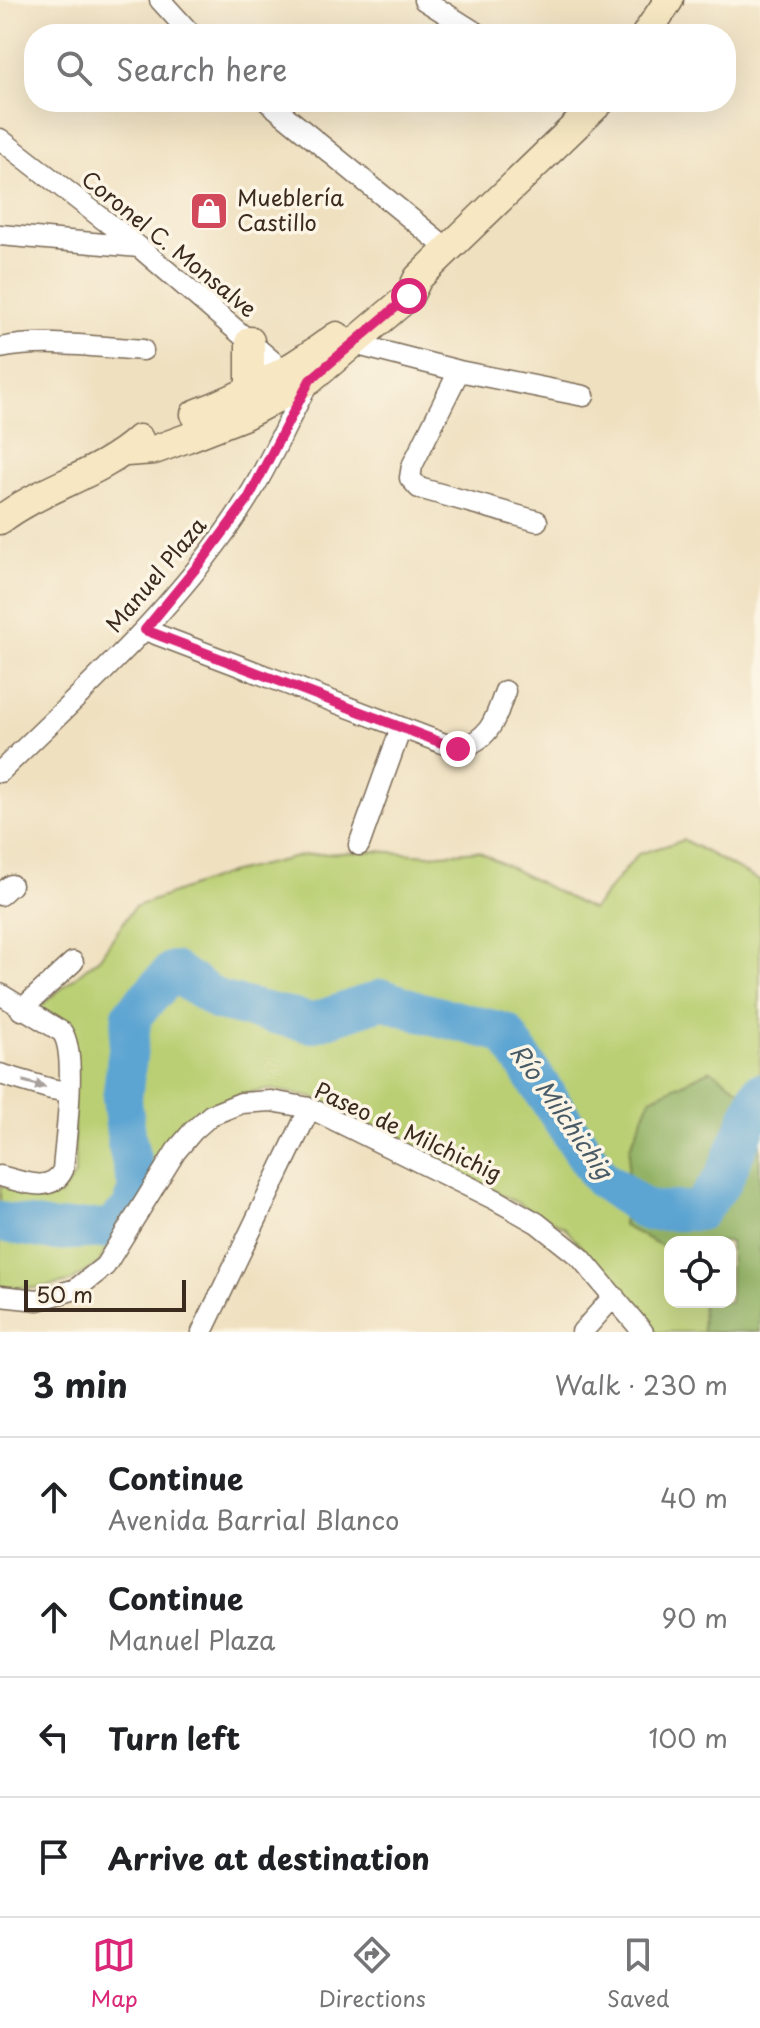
<!DOCTYPE html>
<meta charset="utf-8">
<style>
body{margin:0;font-family:"Playpen Sans",sans-serif;background:#f6f6f6;color:#202124}
.controls{position:absolute;right:24px;bottom:24px;display:grid;overflow:hidden;border-radius:16px;box-shadow:0 8px 32px #0002}
.controls button{width:72px;height:72px;display:grid;place-items:center;padding:0;border:0;border-bottom:2px solid #e0e0e0;background:#fff;color:#202124;font:40px sans-serif}
.scale{position:absolute;left:24px;bottom:20px;width:162px;box-sizing:border-box;padding-left:8px;border:4px solid #3b2a1e;border-top:0;font-size:22px;line-height:28px;white-space:nowrap;color:#3b2a1e;-webkit-text-stroke:6px #fcf5e5;paint-order:stroke}
.stop{position:absolute;width:24px;height:24px;margin:-18px;border:6px solid #db2777;border-radius:50%;background:#fff}
.stop.end{background:#db2777;border-color:#fff;box-shadow:0 2px 8px #0008}
.list{margin:0;padding:0;list-style:none}
h2{display:flex;justify-content:space-between;align-items:center;height:104px;margin:0;padding:0 32px;font-size:34px}
h2 small{font-size:26px;font-weight:400;color:#757577}
.list li{display:grid;grid-template-columns:52px 1fr auto;gap:24px;align-items:center;box-sizing:border-box;height:120px;padding:0 32px;border-top:2px solid #e0e0e0}
.list b{display:block;font-size:30px;white-space:nowrap}
.list p{margin:0;font-size:26px;white-space:nowrap;color:#757577}
.list em{font-size:26px;font-style:normal;color:#757577}
.icon{flex:none;width:44px;height:44px;fill:none;stroke:currentColor;stroke-width:2;stroke-linecap:round;stroke-linejoin:round}
.map{position:relative;flex:none;width:760px;height:1332px;overflow:hidden}
.search{position:absolute;background:#fff;box-shadow:0 8px 32px #0002;left:24px;right:24px;top:24px;height:88px;display:flex;align-items:center;gap:20px;box-sizing:border-box;padding:0 28px;border-radius:32px;color:#757577;font-size:30px}
.sheet{height:584px;background:#fff}
nav{display:flex;justify-content:space-around;align-items:center;box-sizing:border-box;height:112px;border-top:2px solid #e0e0e0;background:#fff;font-size:22px;color:#757577}
nav a{display:grid;justify-items:center;gap:4px}
nav .on{color:#db2777}
.map>svg:first-child{display:block}
.green{fill:#bacf73;stroke:#7a7c48;stroke-width:2;fill-rule:evenodd}
.forest{fill:#93b265;stroke:#676e42;stroke-width:2}
.lines{fill:none;stroke-linecap:round;stroke-linejoin:round}
.river{stroke:#5ba4d2;stroke-width:40}
.street-casing{stroke:#7a6a57;stroke-width:23}
.secondary-casing{stroke:#7a6a57;stroke-width:31}
.street{stroke:#fff;stroke-width:20}
.secondary{stroke:#f7e8c3;stroke-width:28}
.oneway{fill:#a79f9a}
.route{stroke:#db2777;stroke-width:10}
.labels{text-anchor:middle;stroke-width:7;stroke-linejoin:round;paint-order:stroke}
.poi-label{font-size:22px;fill:#3b2a1e;stroke:#fcf5e5;text-anchor:start}
.street-label{font-size:22px;fill:#3b2a1e;stroke:#fcf5e5}
.water-label{font-size:24px;font-style:italic;fill:#485b66;stroke:#fcf5e5}
</style>
<div class="map">
<svg width="760" height="1332" viewBox="0 0 760 1332">
<rect width="100%" height="100%" fill="#fcf5e5"/>
<filter id="ink" filterUnits="userSpaceOnUse"><feTurbulence type="fractalNoise" baseFrequency=".0125" numOctaves="2"/><feDisplacementMap in="SourceGraphic" scale="16" xChannelSelector="R" yChannelSelector="G"/><feConvolveMatrix kernelMatrix="1 2 1 2 8 2 1 2 1" color-interpolation-filters="sRGB"/></filter>
<filter id="wash" filterUnits="userSpaceOnUse"><feTurbulence type="fractalNoise" baseFrequency=".006" numOctaves="4" result="noise"/><feDisplacementMap in="SourceGraphic" scale="32" xChannelSelector="R" yChannelSelector="G"/><feGaussianBlur stdDeviation="1.8" result="paint"/><feColorMatrix in="noise" values="0 0 0 0 0 0 0 0 0 0 0 0 0 0 0 0 0 1.4 0 .05"/><feComposite in="paint" operator="in"/></filter>
<g filter="url(#wash)">
<rect width="100%" height="100%" fill="#efe0c0"/>
<path class="green" d="M 684,840 L 760,881 L 760,1332 L 655,1332 L 564,1227 L 314,1098 L 271,1089 L 241,1094 L 202,1110 L 169,1140 L 99,1263 L 70,1282 L 36,1288 L 0,1287 L 0,1186 L 60,1196 L 75,1175 L 71,1038 L 38,1008 L 100,957 L 134,907 L 229,873 L 305,855 L 377,851 L 428,855 L 478,851 L 592,910 L 638,854 ZM 670,1242 L 730,1242 L 730,1302 L 670,1302 Z"/>
<path class="forest" d="M 711,1070 L 760,1104 L 760,1332 L 703,1332 L 702,1302 L 730,1302 L 730,1242 L 670,1242 L 670,1250 L 623,1226 L 630,1147 L 651,1098 Z"/>
<g class="lines">
<path class="river" d="M 0,1222 L 53,1231 L 110,1228 L 132,1210 L 138,1187 L 127,1143 L 122,1099 L 132,1015 L 173,971 L 219,1001 L 312,1023 L 383,999 L 421,1012 L 505,1033 L 601,1178 L 647,1211 L 699,1211 L 723,1180 L 760,1093"/>
</g>
</g>
<g filter="url(#ink)">
<g class="lines">
<g class="street-casing">
<path id="street" d="M 160,0 L 191,34
M 424,0 L 478,34
M 268,102 L 448,249
M 0,139 L 139,247 L 284,371 L 310,380 C 288,419 271,462 247,499 C 182,603 87,687 0,772
M 0,235 L 139,247
M 354,344 L 459,371 L 584,396
M 0,348 C 46,339 96,347 143,350
M 459,371 L 412,466 L 410,478 L 419,488 L 537,521
M 145,630 L 458,749 C 491,739 495,720 505,691
M 359,845 L 401,728
M 0,895 L 11,885
M 0,994 L 62,1032 C 78,1053 65,1141 63,1170 C 51,1195 21,1181 0,1176
M 21,1010 L 73,962
M 0,1074 L 51,1089 L 69,1092
M 0,1296 L 38,1300 L 76,1289 L 105,1266 L 176,1151 L 193,1131 L 211,1115 L 241,1103 L 271,1101 L 310,1108 L 496,1200 L 537,1223 L 581,1258 L 643,1332
M 202,1332 L 310,1108
M 582,1332 L 614,1296"/>
</g>
<g class="secondary-casing">
<path id="secondary" d="M 646,34 L 669,0
M 250,341 L 250,390
M 195,414 C 246,395 294,368 337,336
M 126,452 L 154,450 L 187,438 L 243,416 L 310,380 L 409,296 L 418,278 L 600,102
M 0,520 C 43,487 100,475 139,439"/>
</g>
<use href="#street" class="street"/>
<use href="#secondary" class="secondary"/>
</g>
<defs><path id="oneway-solid" d="M-6-.8H1V-3.2L6.5 0L1 3.2V.8H-6Z" transform="scale(2)"/></defs>
<use class="oneway" href="#oneway-solid" transform="translate(34 1084) rotate(16)"/>
</g>
<g class="lines" filter="url(#ink)">
<path class="route" d="M 409,296 L 310,380 L 248,499 L 205,557 L 145,630 L 458,749"/>
</g>
<defs>
<g id="shop-square" transform="scale(2)"><rect x="-9" y="-9" width="18" height="18" rx="4" fill="#d1495b" stroke="#fcf5e5"/><path d="M-5-2.5h2.3a2.7 3.5 0 0 1 5.4 0H5L5.5 6h-11ZM-1.5-2.5h3a1.5 2.3 0 0 0-3 0Z" fill="#fff"/></g>
</defs>
<g fill-rule="evenodd">
<use href="#shop-square" x="209" y="211"/>
</g>
<g class="labels">
<g class="poi-label">
<text x="237" y="206">Mueblería<tspan x="237" dy="25">Castillo</tspan></text>
</g>
<g class="street-label">
<text transform="translate(169 244) rotate(39)" y="8">Coronel C. Monsalve</text>
<text transform="translate(156 575) rotate(-50)" y="8">Manuel Plaza</text>
<text transform="translate(408 1132) rotate(25)" y="8">Paseo de Milchichig</text>
</g>
<g class="water-label">
<text transform="translate(561 1112) rotate(55)" y="8">Río Milchichig</text>
</g>
</g>
</svg>
<div class="controls">
<button><svg class="icon" aria-label="locate" viewBox="0 0 24 24"><circle cx="12" cy="12" r="6"/><path d="M12 2v4M12 18v4M2 12h4M18 12h4"/></svg></button>
</div>
<div class="scale">50 m</div>
<div class="stop" style="left:409px;top:296px"></div>
<div class="stop end" style="left:458px;top:749px"></div>
<div class="search"><svg class="icon" aria-label="search" viewBox="0 0 24 24"><circle cx="10" cy="10" r="6"/><path d="M15 15l6 6"/></svg>Search here</div>
</div>
<section class="sheet">
<h2>3 min<small>Walk · 230 m</small></h2>
<ul class="list">
<li><svg class="icon" aria-label="ahead" viewBox="0 0 24 24"><path d="M12 20V5M6 11l6-6 6 6"/></svg><div><b>Continue</b><p>Avenida Barrial Blanco</p></div><em>40 m</em></li>
<li><svg class="icon" aria-label="ahead" viewBox="0 0 24 24"><path d="M12 20V5M6 11l6-6 6 6"/></svg><div><b>Continue</b><p>Manuel Plaza</p></div><em>90 m</em></li>
<li><svg class="icon" aria-label="left" viewBox="0 0 24 24"><path d="M17 20v-9H6M10 6l-5 5 5 5"/></svg><div><b>Turn left</b></div><em>100 m</em></li>
<li><svg class="icon" aria-label="arrive" viewBox="0 0 24 24"><path d="M6 21V4h12l-3 4 3 4H6"/></svg><div><b>Arrive at destination</b></div></li>
</ul>
</section>
<nav>
<a class="on"><svg class="icon" aria-label="map" viewBox="0 0 24 24"><path d="M3 6l6-2 6 2 6-2v14l-6 2-6-2-6 2zM9 4v14M15 6v14"/></svg>Map</a>
<a><svg class="icon" aria-label="directions" viewBox="0 0 24 24"><path d="M12 3l9 9-9 9-9-9zM9 14v-3h6M13 9l2 2-2 2"/></svg>Directions</a>
<a><svg class="icon" aria-label="saved" viewBox="0 0 24 24"><path d="M7 4h10v16l-5-4-5 4z"/></svg>Saved</a>
</nav>
